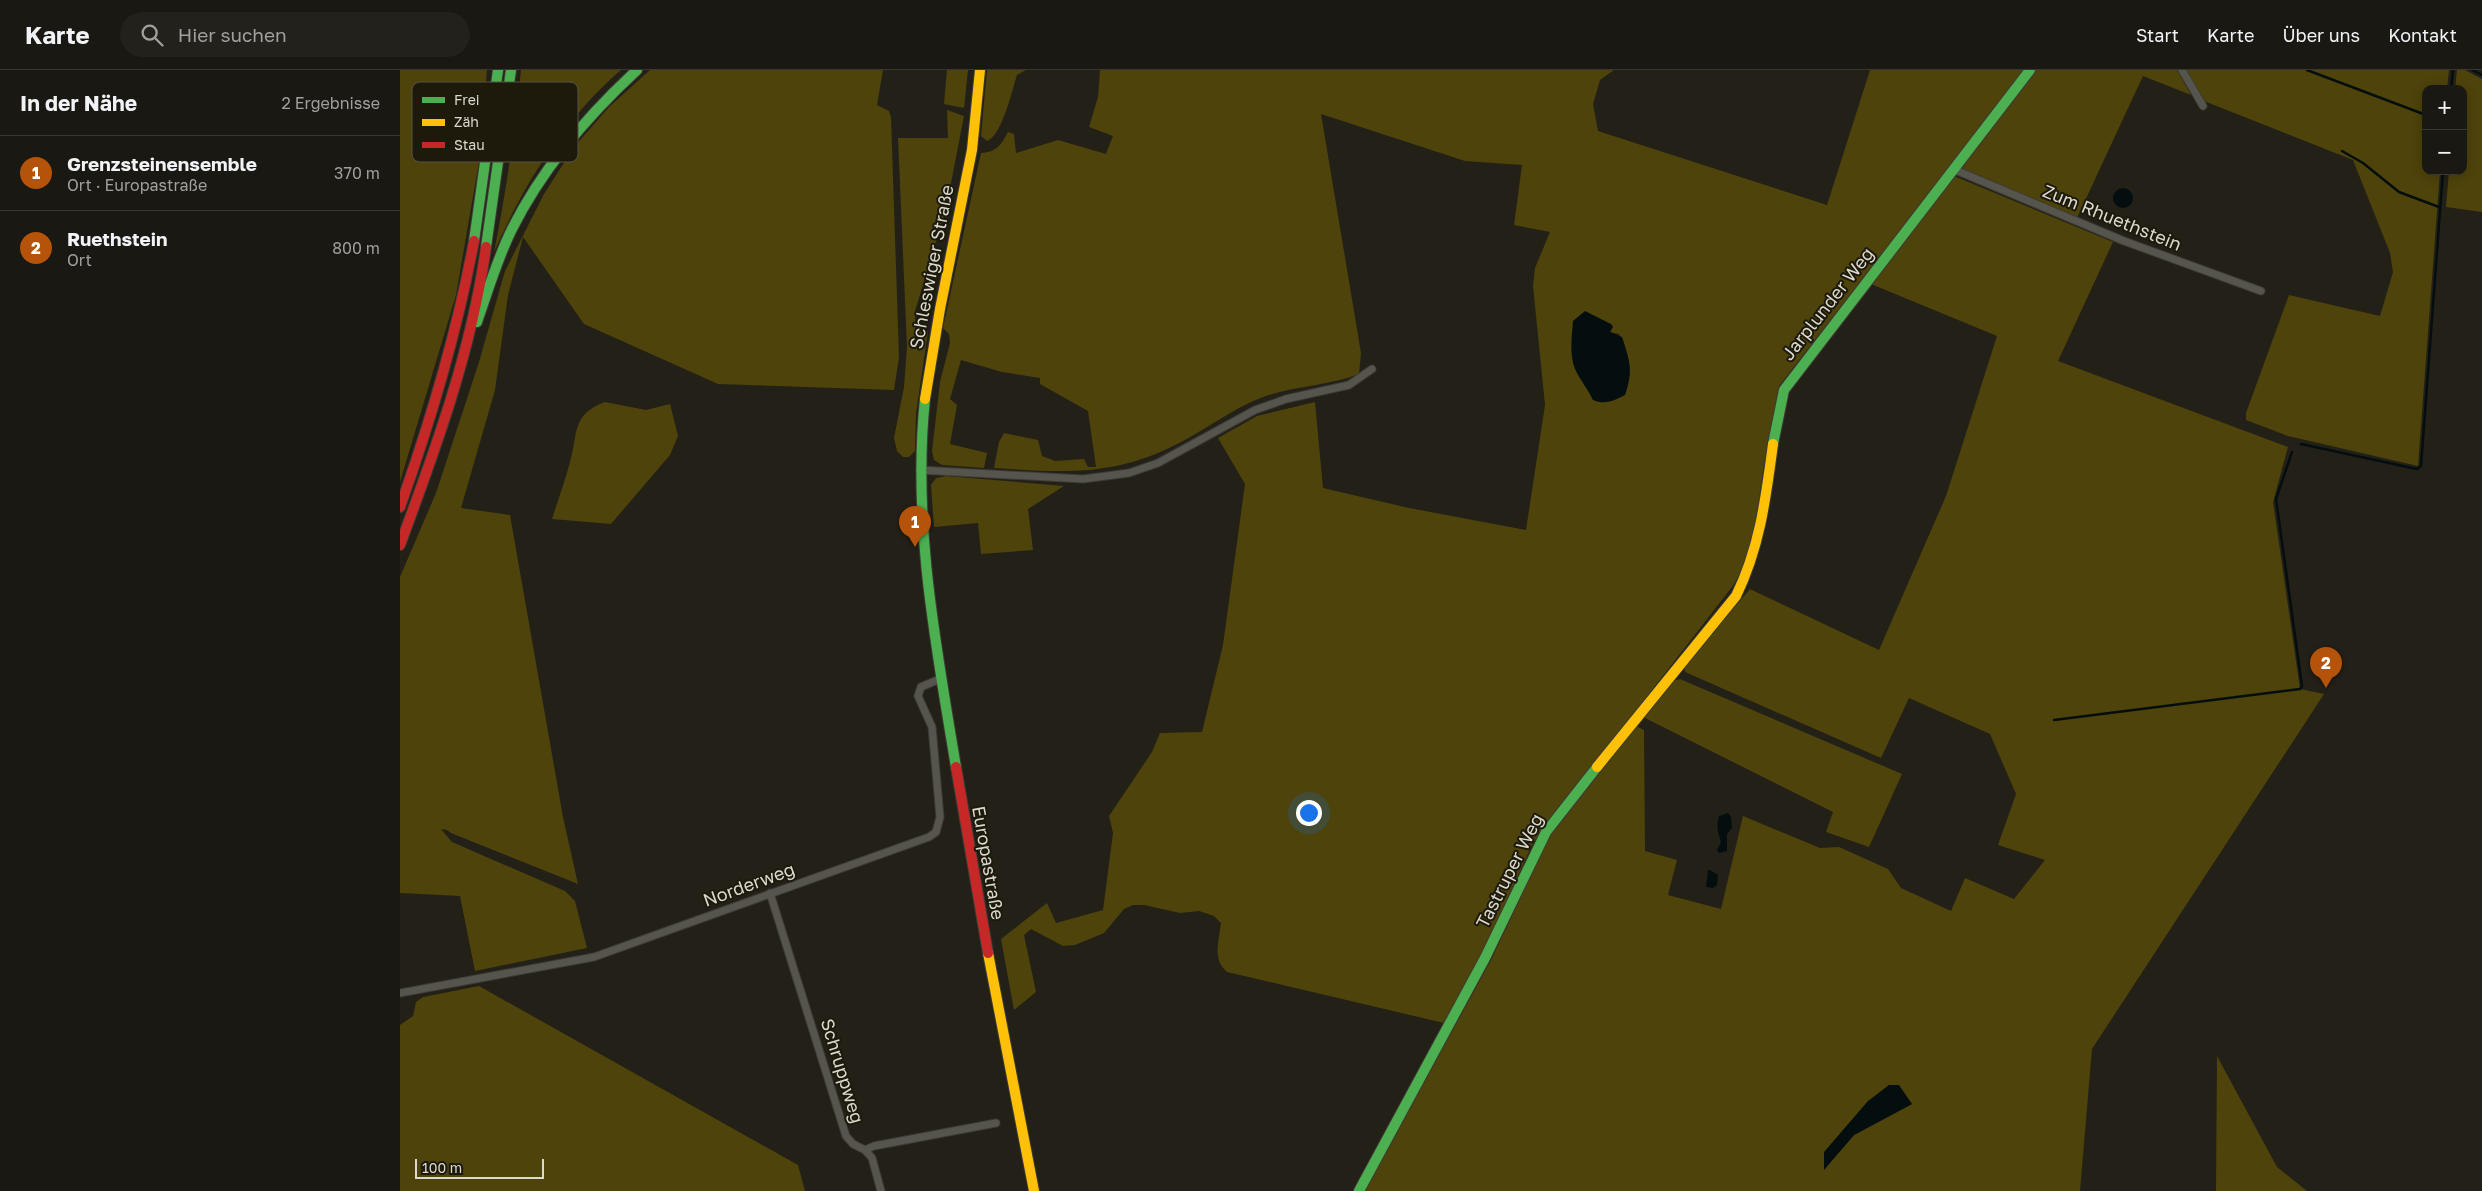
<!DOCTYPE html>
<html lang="de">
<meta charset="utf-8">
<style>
body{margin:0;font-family:"Golos Text",sans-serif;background:#23211b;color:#f1f3f6}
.controls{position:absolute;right:15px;top:15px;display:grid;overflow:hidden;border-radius:10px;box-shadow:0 2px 12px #0003}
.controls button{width:45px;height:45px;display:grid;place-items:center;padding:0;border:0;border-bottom:1px solid #383732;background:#1a1812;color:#f1f3f6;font:25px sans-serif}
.scale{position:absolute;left:15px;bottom:12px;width:129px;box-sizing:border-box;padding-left:5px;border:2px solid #dbd9cf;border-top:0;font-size:14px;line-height:18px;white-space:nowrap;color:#dbd9cf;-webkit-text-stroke:4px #1d1a0b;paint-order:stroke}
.you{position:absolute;left:908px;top:742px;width:18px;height:18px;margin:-12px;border:4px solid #fff;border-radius:50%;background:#1a73e8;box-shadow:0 0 0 8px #1a73e833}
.badge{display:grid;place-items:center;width:32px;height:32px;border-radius:50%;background:#b45309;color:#fff;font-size:16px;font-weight:700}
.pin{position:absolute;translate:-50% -41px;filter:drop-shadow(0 1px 2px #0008)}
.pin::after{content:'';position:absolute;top:26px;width:18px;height:15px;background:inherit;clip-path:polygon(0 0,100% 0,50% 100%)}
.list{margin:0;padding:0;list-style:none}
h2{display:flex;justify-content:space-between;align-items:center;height:65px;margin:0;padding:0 20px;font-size:21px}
h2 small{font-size:16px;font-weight:400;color:#9fa09f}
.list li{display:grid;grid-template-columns:32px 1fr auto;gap:15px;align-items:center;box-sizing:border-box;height:75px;padding:0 20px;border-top:1px solid #383732}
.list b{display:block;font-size:19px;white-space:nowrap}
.list p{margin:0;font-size:16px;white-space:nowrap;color:#9fa09f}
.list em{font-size:16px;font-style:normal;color:#9fa09f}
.icon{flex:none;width:28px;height:28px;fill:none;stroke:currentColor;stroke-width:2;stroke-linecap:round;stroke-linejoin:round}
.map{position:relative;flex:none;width:2082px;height:1121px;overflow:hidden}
header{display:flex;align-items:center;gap:30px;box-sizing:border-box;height:70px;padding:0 25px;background:#1a1812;border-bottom:1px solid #383732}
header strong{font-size:24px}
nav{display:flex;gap:28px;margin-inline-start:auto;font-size:18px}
.search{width:350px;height:45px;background:#23211b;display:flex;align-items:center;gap:12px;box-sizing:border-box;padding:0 18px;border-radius:28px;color:#9fa09f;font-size:19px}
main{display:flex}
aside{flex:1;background:#1a1812}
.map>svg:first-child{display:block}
.green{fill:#4e430b;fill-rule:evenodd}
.water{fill:#050e0f}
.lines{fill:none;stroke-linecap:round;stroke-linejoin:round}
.stream{stroke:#050e0f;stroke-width:2.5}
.street-casing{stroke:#3d3b35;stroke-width:9}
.fast-casing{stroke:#3d3b35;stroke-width:12}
.slow-casing{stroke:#3d3b35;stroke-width:12}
.jam-casing{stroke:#3d3b35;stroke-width:12}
.street{stroke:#55544d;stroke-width:7}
.fast{stroke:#4caf50;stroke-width:10}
.slow{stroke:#ffc107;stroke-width:10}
.jam{stroke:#c62828;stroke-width:10}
.labels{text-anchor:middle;stroke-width:4;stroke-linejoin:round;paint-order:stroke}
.street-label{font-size:18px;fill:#dbd9cf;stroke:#1d1a0b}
.key{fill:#1d1a0b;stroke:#565346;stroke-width:1}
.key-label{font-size:14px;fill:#dbd9cf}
</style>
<header>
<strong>Karte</strong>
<div class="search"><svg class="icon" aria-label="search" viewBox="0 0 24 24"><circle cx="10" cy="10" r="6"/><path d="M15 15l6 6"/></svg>Hier suchen</div>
<nav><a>Start</a><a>Karte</a><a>Über uns</a><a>Kontakt</a></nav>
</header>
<main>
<aside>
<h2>In der Nähe<small>2 Ergebnisse</small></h2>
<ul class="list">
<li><span class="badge">1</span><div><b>Grenzsteinensemble</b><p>Ort · Europastraße</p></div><em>370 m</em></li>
<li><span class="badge">2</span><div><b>Ruethstein</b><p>Ort</p></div><em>800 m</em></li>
</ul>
</aside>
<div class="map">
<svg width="2082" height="1121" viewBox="0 0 2082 1121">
<rect width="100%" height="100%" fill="#232018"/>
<path class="green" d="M 0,0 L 87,0 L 79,92 L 56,225 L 0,412 Z
M 121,0 L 221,0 C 163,50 125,113 94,182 C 106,122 115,62 121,0 Z
M 250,0 L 483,0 L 477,35 L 489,41 L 491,47 L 499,287 L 494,320 L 318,314 L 184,254 L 123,167 L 108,225 L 95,320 L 61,438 L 110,445 L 163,747 L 178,814 L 51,763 L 47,760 L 41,759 L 52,772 L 165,821 L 175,831 L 187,878 L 75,901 L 60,826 L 0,823 L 0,507 L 36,423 L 79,292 L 105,201 L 144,124 L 174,77 L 209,37 Z
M 547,0 L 568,0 L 564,38 L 544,34 Z
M 587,0 L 626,0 L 617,5 C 612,20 602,66 587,71 L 581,66 Z
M 700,0 L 1214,0 L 1200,10 L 1193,34 L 1198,61 L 1427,135 L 1470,0 L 1625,0 L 1379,316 L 1364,395 L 1354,465 L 1345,497 L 1332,517 L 1133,773 L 1081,887 L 1044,953 L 827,902 C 812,890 819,870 821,853 L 814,846 L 799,841 L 780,843 L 744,835 L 733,835 L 724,839 L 704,863 L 675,875 L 663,876 L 631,859 L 624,865 L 636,922 L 614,940 L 601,869 L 647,833 L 656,853 L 703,840 L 713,763 L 709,746 L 752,682 L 760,663 L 802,662 L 823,575 L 845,414 L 818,368 L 857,346 L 915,332 L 923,418 L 1009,438 L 1126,460 L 1145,335 L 1133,216 L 1135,198 L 1150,162 L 1114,155 L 1122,95 L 1065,91 L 921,44 L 961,283 L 959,304 C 928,316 893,316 863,327 C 829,340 802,363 769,378 C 708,407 659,402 594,398 L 599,372 L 604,363 L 638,370 L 642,386 L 655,391 L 684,389 L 688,397 L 696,397 L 688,341 L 640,314 L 640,308 L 602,302 L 561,290 L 550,329 L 557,335 L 550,374 L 587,383 L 584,398 L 542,395 L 534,390 L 532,381 L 540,312 L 550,273 L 549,264 L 543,258 L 581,83 C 597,82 601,75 608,62 L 614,64 L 616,83 L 658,70 L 706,84 L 713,66 L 689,57 L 698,27 ZM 1205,252 L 1212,257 L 1210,262 L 1219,264 C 1230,291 1234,297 1225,325 L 1193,330 C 1186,314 1176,301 1172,285 Z
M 1636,0 L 1777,0 L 1791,25 L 1743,6 L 1677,148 L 1559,98 Z
M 1786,0 L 2049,0 L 2047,19 L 2026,19 L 2026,101 L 2040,101 L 2018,396 L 1888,366 L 1846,350 L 1846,343 L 1889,225 L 1980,246 L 1993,202 L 1990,183 L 1953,90 L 1804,31 Z
M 2057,0 L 2065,0 L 2082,9 L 2082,142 L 2046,137 L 2049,101 L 2063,101 L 2063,19 L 2055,19 Z
M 547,40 L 564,46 L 546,139 L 515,241 L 515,251 L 528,262 L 516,343 L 515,381 L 509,387 L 503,387 L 497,381 L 494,368 L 504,317 L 507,277 L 498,68 L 548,68 Z
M 1554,106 L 1713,172 L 1658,291 L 1888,377 L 1873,432 L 1900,619 L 1924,624 L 1692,979 L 1680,1121 L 965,1121 L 1092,888 L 1150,765 L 1236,656 L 1244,660 L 1245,781 L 1277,790 L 1268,825 L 1321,839 L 1343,746 L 1420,778 L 1439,777 L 1488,799 L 1501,818 L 1551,841 L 1565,808 L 1614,829 L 1645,790 L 1598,775 L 1616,724 L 1590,664 L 1509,628 L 1481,688 L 1285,602 L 1284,596 L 1350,519 L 1479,580 L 1546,426 L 1597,266 L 1471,214 ZM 1489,1015 L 1512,1034 L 1454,1065 L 1424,1099 Z
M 205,332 L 246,340 L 270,334 L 278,366 L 270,385 L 211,454 L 152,449 C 158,430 165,411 170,392 C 178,365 171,344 205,332 Z
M 546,406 L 664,416 L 628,439 L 633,480 L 581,484 L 578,453 L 534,457 L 531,415 L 536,408 Z
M 1280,609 L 1502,704 L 1469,777 L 1426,762 L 1433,742 L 1243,647 L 1269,612 Z
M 79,916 L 398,1095 L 405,1121 L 0,1121 L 0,955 L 13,946 L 16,932 L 23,927 Z
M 1817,986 L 1877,1097 L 1907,1121 L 1816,1121 Z"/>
<path class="water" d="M1713 128a10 10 0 1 1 20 0a10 10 0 1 1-20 0Z
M 1185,241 L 1211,254 L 1213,257 L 1210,262 L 1222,267 C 1230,291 1233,301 1225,325 C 1214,331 1204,335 1193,330 C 1188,319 1180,310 1175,299 C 1169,284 1172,266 1173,251 Z
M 1328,743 L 1331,747 L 1332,758 L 1327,764 L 1327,781 L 1319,783 L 1317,780 L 1321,772 C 1318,762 1316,758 1319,746 Z
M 1308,800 L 1310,800 L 1318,805 L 1317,815 L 1313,818 L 1306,817 Z
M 1489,1015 L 1499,1015 L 1512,1034 L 1454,1065 L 1424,1100 L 1424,1082 L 1468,1031 Z"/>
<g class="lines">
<path class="stream" d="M 1907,0 L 2026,45
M 2072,0 L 2082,5
M 2051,19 L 2053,0
M 1942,81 L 1963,93 L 1999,122 L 2039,137
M 1901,374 L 2017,399 L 2021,396 L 2043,101
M 1654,650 L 1900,619 L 1902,616 L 1876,429 L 1892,382"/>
<g class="street-casing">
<path id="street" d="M 1782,0 L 1803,36
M 1553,99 L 1724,171 L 1861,221
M 520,400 L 683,409 L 729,403 L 758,393 L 855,340 L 886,329 L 949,315 L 972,299
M 370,823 L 446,1066 L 453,1074 L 465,1080 L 474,1076 L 596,1053
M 0,923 L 194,887 L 529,767 L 536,762 L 540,747 L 532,657 L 518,626 L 521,617 L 542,608
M 465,1080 L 472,1088 L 481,1121"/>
</g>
<g class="fast-casing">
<path id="fast" d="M 74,171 L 98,0
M 86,177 L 111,0
M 77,252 C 88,221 97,189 112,159 C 143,97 187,46 237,0
M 525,329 C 512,452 536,576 556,697
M 1373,374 L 1384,320 L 1630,0
M 959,1121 L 1085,888 L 1146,762 L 1197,697"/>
</g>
<g class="slow-casing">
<path id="slow" d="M 525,329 L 540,239 L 572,80 L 580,0
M 1197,697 L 1336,526 C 1360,477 1366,427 1373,374
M 588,883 L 634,1121"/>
</g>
<g class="jam-casing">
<path id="jam" d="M 0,437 C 31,350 57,262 74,171
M 0,475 C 36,378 72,279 86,177
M 556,697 L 588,883"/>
</g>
<use href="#street" class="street"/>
<use href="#fast" class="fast"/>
<use href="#slow" class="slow"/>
<use href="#jam" class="jam"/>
</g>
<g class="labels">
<g class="street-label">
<text transform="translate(1712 148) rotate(22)" y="6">Zum Rhuethstein</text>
<text transform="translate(532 197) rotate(-79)" y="6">Schleswiger Straße</text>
<text transform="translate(1428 234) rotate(-52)" y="6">Jarplunder Weg</text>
<text transform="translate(588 793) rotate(80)" y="6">Europastraße</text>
<text transform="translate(1110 801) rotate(-63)" y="6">Tastruper Weg</text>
<text transform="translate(349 815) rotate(-20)" y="6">Norderweg</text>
<text transform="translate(442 1001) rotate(73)" y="6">Schruppweg</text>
</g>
</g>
<rect x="12" y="12" width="166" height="80" rx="8" class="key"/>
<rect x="22" y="27" width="23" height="6" fill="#4caf50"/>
<rect x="22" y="49" width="23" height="7" fill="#ffc107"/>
<rect x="22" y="72" width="23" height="6" fill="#c62828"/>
<g class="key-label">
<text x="54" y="35">Frei</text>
<text x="54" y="57">Zäh</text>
<text x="54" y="80">Stau</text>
</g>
</svg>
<div class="controls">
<button>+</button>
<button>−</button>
</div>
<div class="scale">100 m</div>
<div class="you"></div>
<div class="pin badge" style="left:515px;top:477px">1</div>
<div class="pin badge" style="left:1926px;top:618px">2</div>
</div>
</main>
